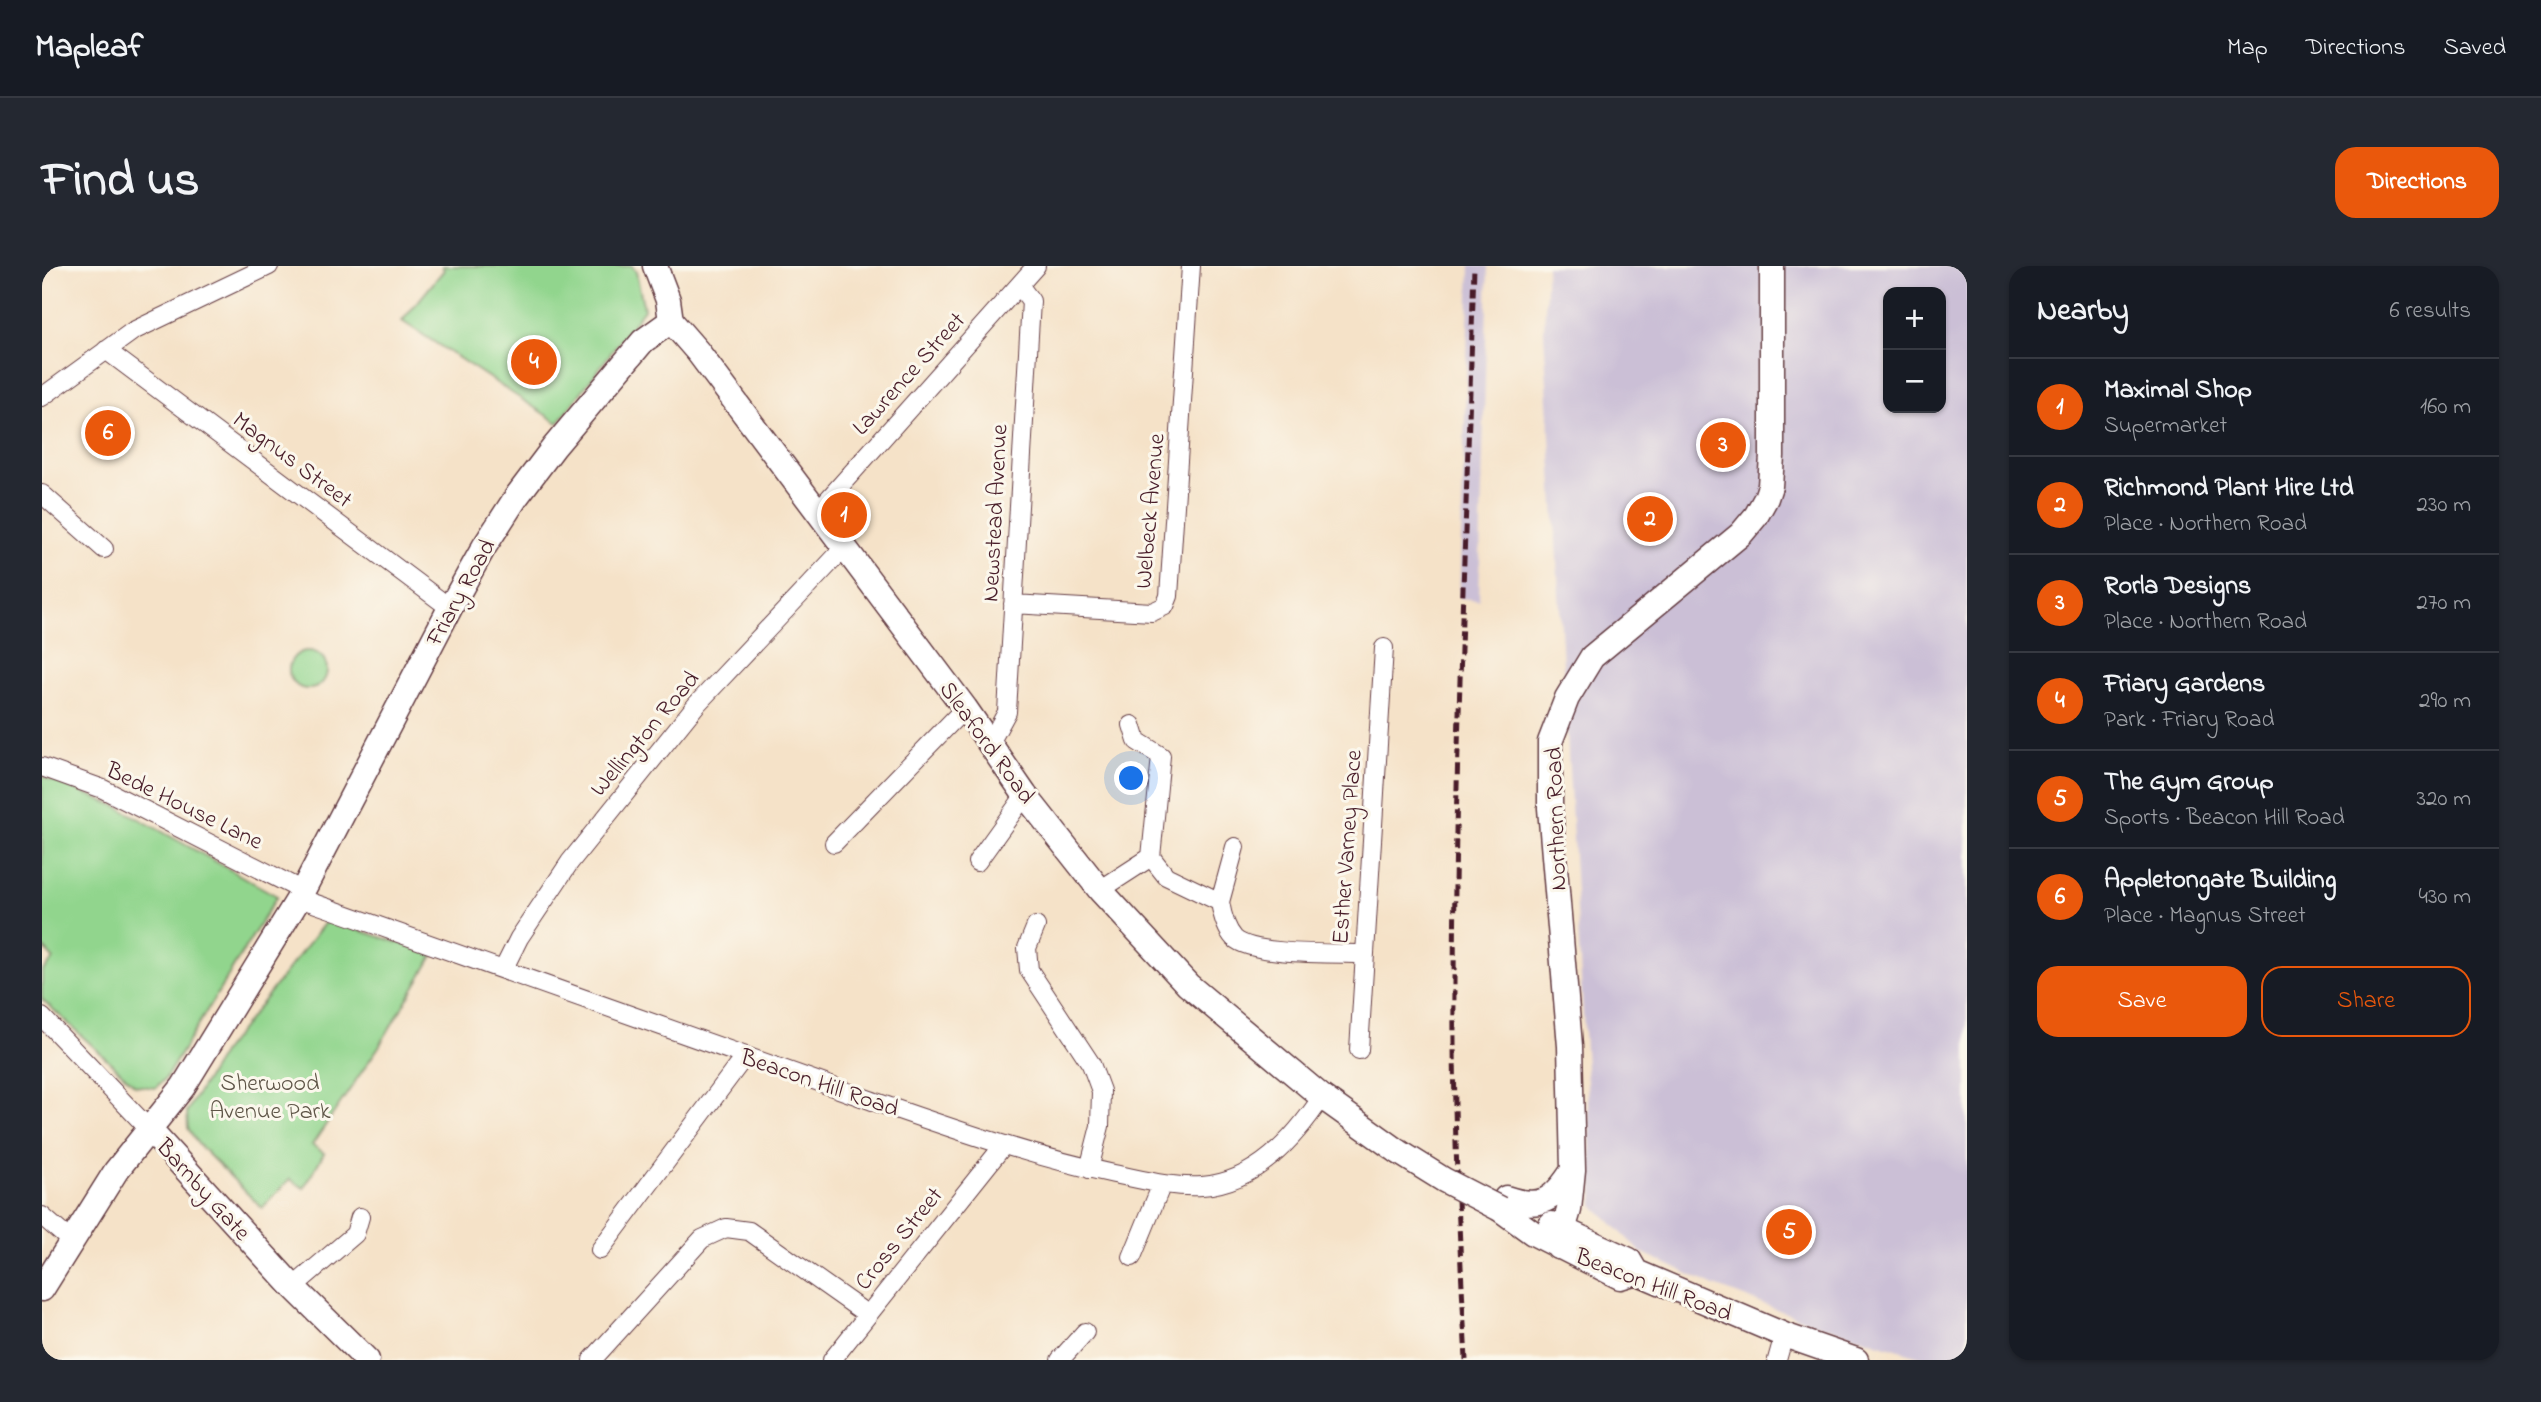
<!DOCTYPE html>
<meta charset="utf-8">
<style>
body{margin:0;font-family:"Indie Flower",sans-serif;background:#242831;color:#f1f3f6}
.controls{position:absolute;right:21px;top:21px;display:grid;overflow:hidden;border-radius:14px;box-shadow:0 2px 5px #0004}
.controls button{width:63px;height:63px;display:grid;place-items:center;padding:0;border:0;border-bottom:2px solid #363941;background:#171b24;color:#f1f3f6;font:35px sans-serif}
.you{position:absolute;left:1090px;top:513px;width:24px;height:24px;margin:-18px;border:5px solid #fff;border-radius:50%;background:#1a73e8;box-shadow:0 0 0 10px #1a73e833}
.badge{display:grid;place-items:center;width:46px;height:46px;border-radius:50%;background:#ea580c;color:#fff;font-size:23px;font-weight:700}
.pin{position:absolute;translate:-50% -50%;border:4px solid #fff;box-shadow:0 2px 7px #0006}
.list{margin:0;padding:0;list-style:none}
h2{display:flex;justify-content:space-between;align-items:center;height:91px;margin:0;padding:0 28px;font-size:30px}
h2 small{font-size:23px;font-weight:400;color:#9ea1a6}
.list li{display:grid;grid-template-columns:46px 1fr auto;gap:21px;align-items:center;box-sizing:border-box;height:98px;padding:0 28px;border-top:2px solid #363941}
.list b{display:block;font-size:26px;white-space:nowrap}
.list p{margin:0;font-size:23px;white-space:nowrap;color:#9ea1a6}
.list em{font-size:23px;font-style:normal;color:#9ea1a6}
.actions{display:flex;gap:14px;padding:21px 28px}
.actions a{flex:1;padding:16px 0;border:2px solid #ea580c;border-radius:21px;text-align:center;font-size:24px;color:#ea580c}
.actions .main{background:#ea580c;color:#fff}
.map{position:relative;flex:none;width:1925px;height:1094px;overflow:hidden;border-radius:21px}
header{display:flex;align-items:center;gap:42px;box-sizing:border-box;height:98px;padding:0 35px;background:#171b24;border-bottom:2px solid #363941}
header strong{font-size:33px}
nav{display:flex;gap:38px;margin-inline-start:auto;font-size:24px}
.intro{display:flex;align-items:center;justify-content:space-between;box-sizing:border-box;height:168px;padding:0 42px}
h1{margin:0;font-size:49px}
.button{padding:18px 32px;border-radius:21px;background:#ea580c;color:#fff;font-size:24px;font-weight:700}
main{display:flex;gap:42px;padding:0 42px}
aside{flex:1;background:#171b24;border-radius:21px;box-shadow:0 2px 5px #0004}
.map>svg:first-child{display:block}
.industrial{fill:#cbbfd6;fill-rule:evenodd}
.green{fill:#91d58d;stroke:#6e7a5c;stroke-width:2}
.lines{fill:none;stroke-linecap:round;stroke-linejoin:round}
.street-casing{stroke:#643c43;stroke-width:20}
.secondary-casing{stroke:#643c43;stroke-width:27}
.street{stroke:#fff;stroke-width:18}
.secondary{stroke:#fff;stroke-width:24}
.rail{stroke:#4a1f2b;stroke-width:5;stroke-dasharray:10 5;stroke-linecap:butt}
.secondary-bridge-casing{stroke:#643c43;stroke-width:27;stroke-linecap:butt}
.secondary-bridge{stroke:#fff;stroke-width:24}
.labels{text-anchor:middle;stroke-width:6;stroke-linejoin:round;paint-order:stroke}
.street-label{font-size:24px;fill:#4a1f2b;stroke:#fbf7ec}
.park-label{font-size:24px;fill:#5f5648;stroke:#fbf7ec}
</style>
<header>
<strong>Mapleaf</strong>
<nav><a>Map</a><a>Directions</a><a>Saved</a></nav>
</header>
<div class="intro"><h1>Find us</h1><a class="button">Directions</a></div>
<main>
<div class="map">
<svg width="1925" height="1094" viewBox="0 0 1925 1094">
<rect width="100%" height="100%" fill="#fbf7ec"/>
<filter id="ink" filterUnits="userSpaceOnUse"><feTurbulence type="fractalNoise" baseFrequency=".0143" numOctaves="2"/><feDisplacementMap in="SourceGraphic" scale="14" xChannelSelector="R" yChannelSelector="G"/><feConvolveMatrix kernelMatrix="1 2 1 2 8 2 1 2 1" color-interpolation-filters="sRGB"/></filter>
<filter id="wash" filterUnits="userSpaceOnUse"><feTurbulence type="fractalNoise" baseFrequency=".00686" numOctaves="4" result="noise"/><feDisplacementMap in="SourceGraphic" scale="28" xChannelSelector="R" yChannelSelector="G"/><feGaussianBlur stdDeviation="1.57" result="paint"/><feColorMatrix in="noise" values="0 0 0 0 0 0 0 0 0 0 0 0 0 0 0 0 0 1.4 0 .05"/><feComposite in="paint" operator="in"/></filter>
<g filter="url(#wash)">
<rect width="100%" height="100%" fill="#f5e2c8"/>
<path class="industrial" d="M 1428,0 L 1446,0 L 1437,334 L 1417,332 Z
M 1505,0 L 1925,0 L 1925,1094 L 1889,1094 L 1763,1054 L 1673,1020 L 1599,986 L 1552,940 L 1502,65 ZM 1846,26 L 1899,26 L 1899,142 L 1846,142 Z"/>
<path class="green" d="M 400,0 L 590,0 L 594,6 L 602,43 L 516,157 L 360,55 L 402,4 Z
M247 404a19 19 0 1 1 38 0a19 19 0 1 1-38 0Z
M 0,510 L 74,540 L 235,630 L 123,813 L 113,822 L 93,819 L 0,733 L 0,705 L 12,693 L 0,680 Z
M 285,654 L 392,688 L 336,782 L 270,879 L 282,887 L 262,922 L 248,913 L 220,942 L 156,878 L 146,862 L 145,845 L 181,786 Z"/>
</g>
<g filter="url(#ink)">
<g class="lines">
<g class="street-casing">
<path id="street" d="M 64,84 L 408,342
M 0,131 L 91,65 L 227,0
M 0,228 L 62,283
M 774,247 L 994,0
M 971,338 L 1110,346 L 1123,340 L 1127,330 L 1149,0
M 1090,459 L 1095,475 L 1119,490 L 1109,591
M 948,477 L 965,446 L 989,35 L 977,19
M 0,501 L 61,523 L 261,625
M 792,577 L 923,442
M 935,596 L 983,529
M 1058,624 L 1109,591 L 1124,610 L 1178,636 L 1193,581
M 257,632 C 448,698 638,767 828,834 C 909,862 988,890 1072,908 C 1101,914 1130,922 1160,920 C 1214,916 1252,873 1280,831
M 1178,636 C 1180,648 1183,662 1192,672 C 1210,690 1294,687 1322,688
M 994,660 L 985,682 L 987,704 L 1049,798 L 1059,825 L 1058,860 L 1047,903
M 462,702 L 477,672 L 528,596 L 655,438 L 802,282
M 0,751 L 106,862
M 1317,784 L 1342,382
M 0,950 L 30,976
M 558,984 L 703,790
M 1090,991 L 1120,918
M 251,1021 L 313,968 L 318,951
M 550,1094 L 660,973 L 684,962 L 707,965 L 826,1049
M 790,1094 L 961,880
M 1018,1094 L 1043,1066
M 1735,1094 L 1742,1069"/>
</g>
<g class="secondary-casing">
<path id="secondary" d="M 613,0 L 626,34 L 629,55 L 656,86 L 923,442 L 983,529 L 1058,624 L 1146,719 L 1280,831 L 1357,886
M 106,862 L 251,1021 L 325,1094
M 1464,932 C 1499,944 1512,934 1531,904
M 1458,943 L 1491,967 L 1578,1011 L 1594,1006 L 1742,1069 L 1814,1094
M 1509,958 L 1587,994 L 1594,1006
M 1516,981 L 1527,944 L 1531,904 L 1528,780 L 1508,542 L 1508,476 L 1525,432 L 1550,391 L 1699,268 L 1714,250 L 1724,232 L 1728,220 L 1730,190 L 1730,0
M 0,1023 L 74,905 L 141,821 L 257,632 L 408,342 L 442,281 L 475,230 L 512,181 L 601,75 L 629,55"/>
</g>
<use href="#street" class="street"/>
<use href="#secondary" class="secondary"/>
<path class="rail" d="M 1424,1094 C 1417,970 1411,845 1412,720 C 1413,480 1425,240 1432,0"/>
<g class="secondary-bridge-casing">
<path id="secondary-bridge" d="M 1357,886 L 1402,914 L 1458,943"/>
</g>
<use href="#secondary-bridge" class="secondary-bridge"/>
</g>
</g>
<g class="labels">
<g class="street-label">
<text transform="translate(866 107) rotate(-48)" y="8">Lawrence Street</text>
<text transform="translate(251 193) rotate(37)" y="8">Magnus Street</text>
<text transform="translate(1107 245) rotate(-85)" y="8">Welbeck Avenue</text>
<text transform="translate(952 247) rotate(-87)" y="8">Newstead Avenue</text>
<text transform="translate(418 326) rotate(-61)" y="8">Friary Road</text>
<text transform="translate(602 467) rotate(-50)" y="8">Wellington Road</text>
<text transform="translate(946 476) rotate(54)" y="8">Sleaford Road</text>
<text transform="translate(143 539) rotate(26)" y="8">Bede House Lane</text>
<text transform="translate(1513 553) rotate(-92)" y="8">Northern Road</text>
<text transform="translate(1304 581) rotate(-86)" y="8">Esther Varney Place</text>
<text transform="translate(778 816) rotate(19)" y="8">Beacon Hill Road</text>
<text transform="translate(162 923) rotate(48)" y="8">Barnby Gate</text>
<text transform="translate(856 972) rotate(-51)" y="8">Cross Street</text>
<text transform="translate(1612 1018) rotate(21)" y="8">Beacon Hill Road</text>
</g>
<g class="park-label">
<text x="228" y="824">Sherwood<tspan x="228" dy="28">Avenue Park</tspan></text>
</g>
</g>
</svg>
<div class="controls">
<button>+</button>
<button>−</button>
</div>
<div class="you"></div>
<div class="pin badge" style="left:802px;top:249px">1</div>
<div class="pin badge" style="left:1608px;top:253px">2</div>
<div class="pin badge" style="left:1681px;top:179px">3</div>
<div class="pin badge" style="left:492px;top:96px">4</div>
<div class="pin badge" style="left:1747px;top:966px">5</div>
<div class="pin badge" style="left:66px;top:167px">6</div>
</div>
<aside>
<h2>Nearby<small>6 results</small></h2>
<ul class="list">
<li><span class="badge">1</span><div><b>Maximal Shop</b><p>Supermarket</p></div><em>160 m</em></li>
<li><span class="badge">2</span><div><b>Richmond Plant Hire Ltd</b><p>Place · Northern Road</p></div><em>230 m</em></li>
<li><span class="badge">3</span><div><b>Rorla Designs</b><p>Place · Northern Road</p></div><em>270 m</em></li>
<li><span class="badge">4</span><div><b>Friary Gardens</b><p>Park · Friary Road</p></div><em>290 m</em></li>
<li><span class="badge">5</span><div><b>The Gym Group</b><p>Sports · Beacon Hill Road</p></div><em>320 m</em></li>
<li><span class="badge">6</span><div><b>Appletongate Building</b><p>Place · Magnus Street</p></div><em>430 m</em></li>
</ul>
<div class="actions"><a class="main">Save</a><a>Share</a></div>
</aside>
</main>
